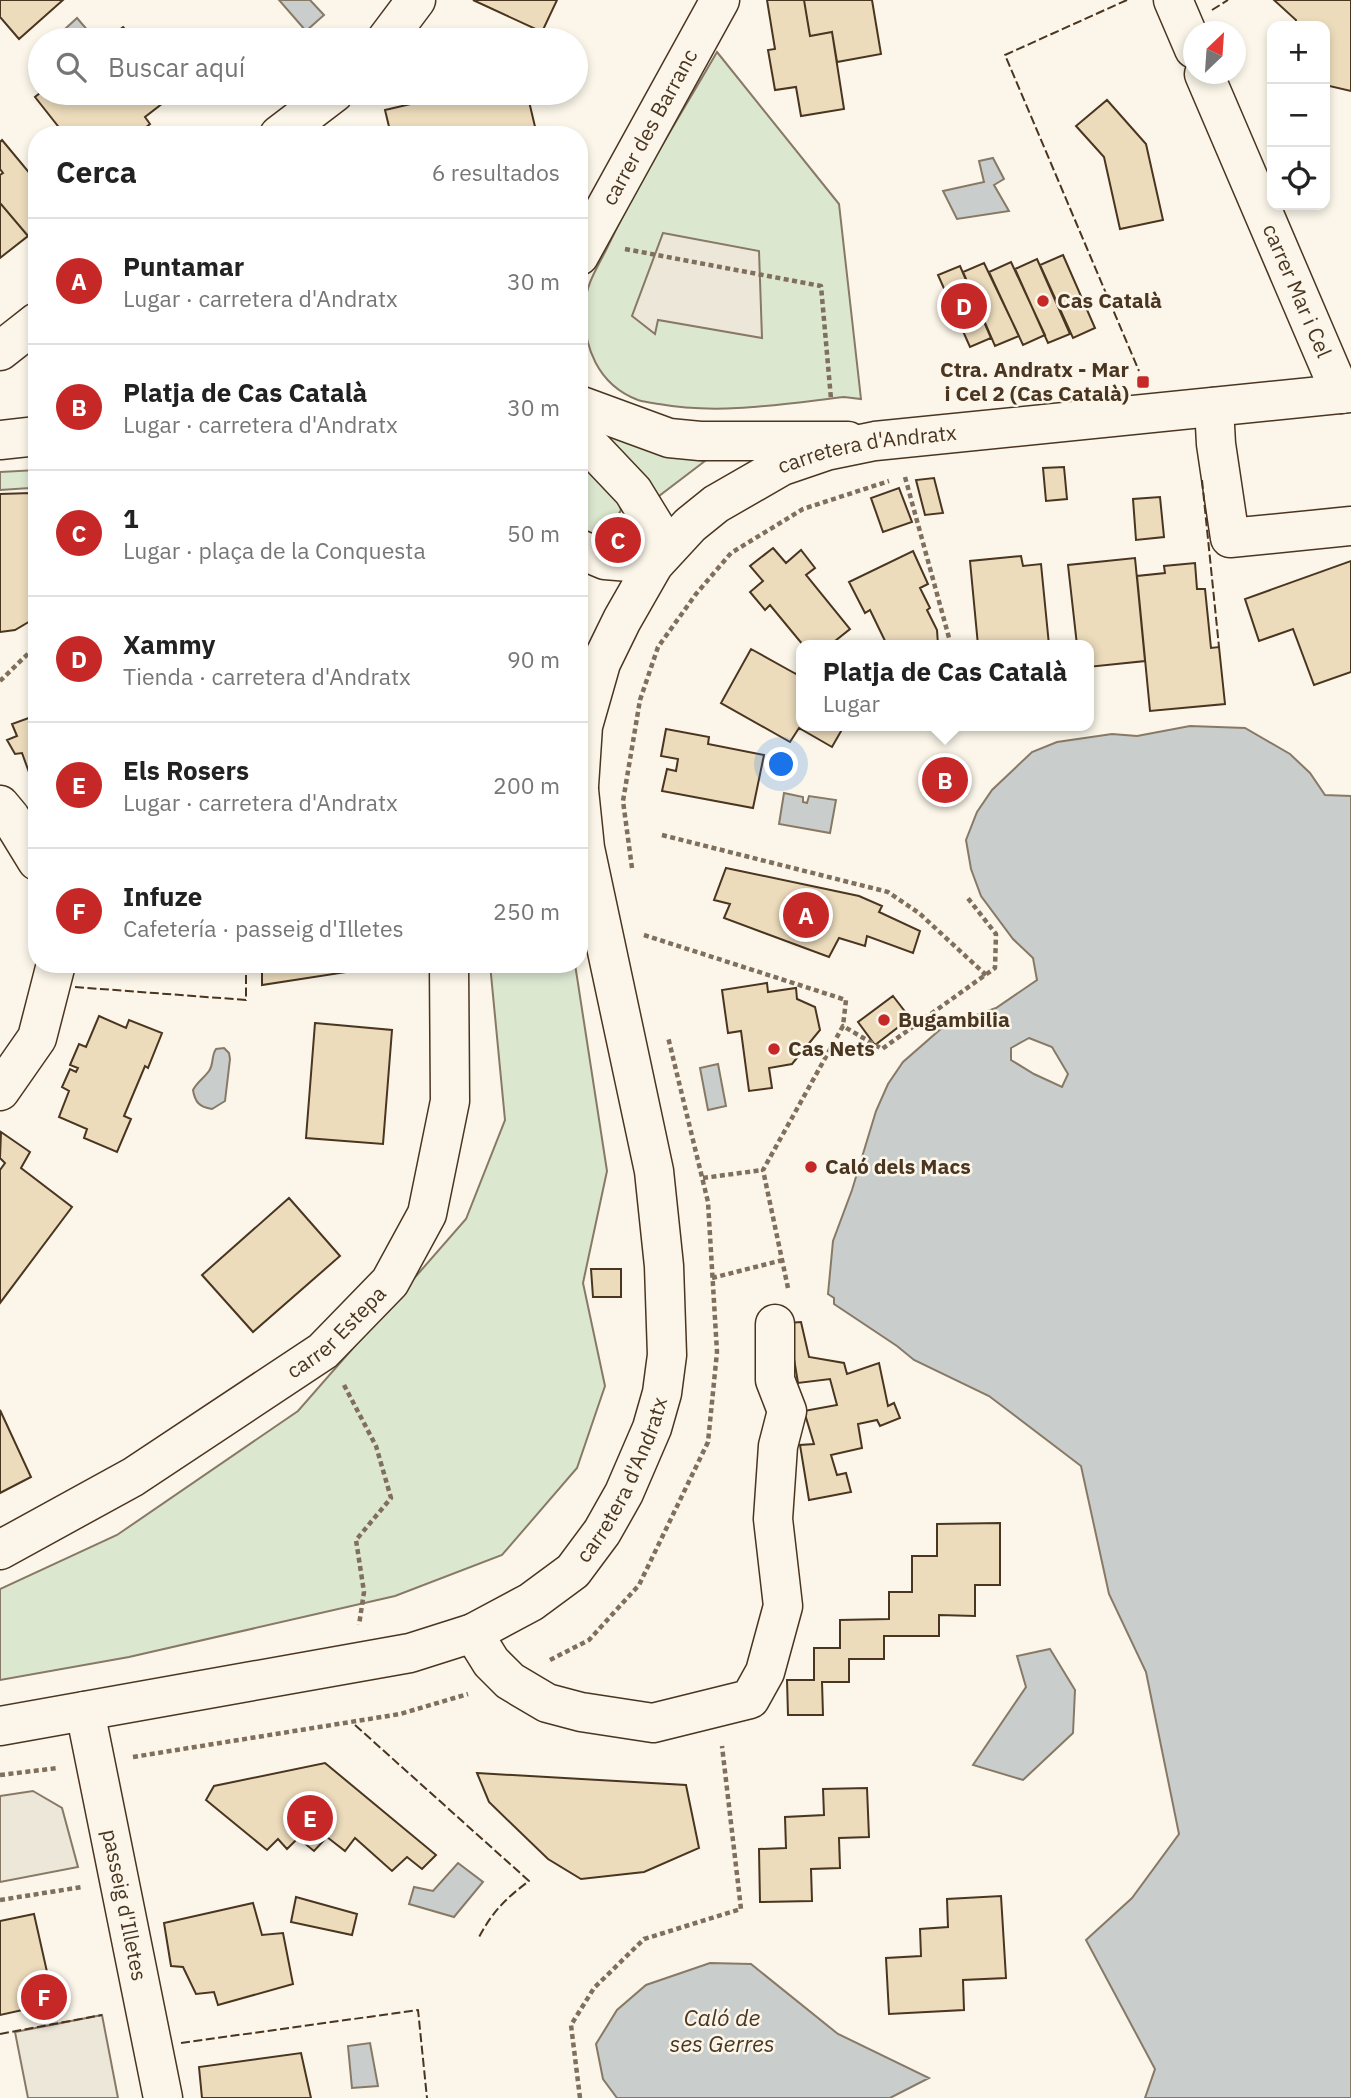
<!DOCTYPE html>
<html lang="es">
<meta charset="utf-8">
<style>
body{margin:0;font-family:"IBM Plex Sans",sans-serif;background:#f6f6f6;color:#222}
.controls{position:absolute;right:21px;top:21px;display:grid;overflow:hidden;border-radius:14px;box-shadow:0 4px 10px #0003}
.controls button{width:63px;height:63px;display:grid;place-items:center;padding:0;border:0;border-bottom:2px solid #e0e0e0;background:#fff;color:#222;font:35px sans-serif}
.compass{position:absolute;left:1183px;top:21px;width:63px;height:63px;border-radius:50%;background:#fff;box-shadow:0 4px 10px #0003;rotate:25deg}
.you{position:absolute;left:782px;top:765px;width:24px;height:24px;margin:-18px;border:5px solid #fff;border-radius:50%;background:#1a73e8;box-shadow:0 0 0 10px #1a73e833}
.badge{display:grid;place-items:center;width:46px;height:46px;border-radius:50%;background:#c62828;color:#fff;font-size:23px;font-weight:700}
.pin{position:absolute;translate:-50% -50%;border:4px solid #fff;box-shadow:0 2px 7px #0006}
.popup{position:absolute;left:796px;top:640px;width:298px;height:91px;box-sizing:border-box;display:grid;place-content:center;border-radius:14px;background:#fff;filter:drop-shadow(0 2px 5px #0005);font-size:23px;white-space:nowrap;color:#767676}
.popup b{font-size:26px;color:#222}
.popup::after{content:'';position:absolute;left:50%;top:100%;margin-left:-14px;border:14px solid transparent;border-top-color:#fff}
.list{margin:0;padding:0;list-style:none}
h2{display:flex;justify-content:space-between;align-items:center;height:91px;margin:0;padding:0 28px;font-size:30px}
h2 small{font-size:23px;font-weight:400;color:#767676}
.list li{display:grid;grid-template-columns:46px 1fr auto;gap:21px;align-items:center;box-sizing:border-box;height:126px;padding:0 28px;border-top:2px solid #e0e0e0}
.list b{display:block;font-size:26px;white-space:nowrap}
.list p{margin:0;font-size:23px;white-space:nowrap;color:#767676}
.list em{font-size:23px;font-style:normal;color:#767676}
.icon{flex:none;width:38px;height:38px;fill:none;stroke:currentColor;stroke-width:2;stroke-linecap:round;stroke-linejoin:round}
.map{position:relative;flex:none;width:1351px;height:2098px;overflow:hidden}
.search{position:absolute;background:#fff;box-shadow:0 4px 10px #0003;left:28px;top:28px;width:560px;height:77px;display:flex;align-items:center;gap:18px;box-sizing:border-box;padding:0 24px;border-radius:38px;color:#767676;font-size:26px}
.panel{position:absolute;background:#fff;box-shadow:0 4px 10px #0003;left:28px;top:126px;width:560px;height:847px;border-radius:28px}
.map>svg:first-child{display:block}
.green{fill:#dce7d0;stroke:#887966;stroke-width:2}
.parking{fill:#ede7d9;stroke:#887966;stroke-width:2}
.water{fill:#c9cecd;stroke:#887966;stroke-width:2;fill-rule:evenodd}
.building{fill:#ecdcbc;stroke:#4a3520;stroke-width:2}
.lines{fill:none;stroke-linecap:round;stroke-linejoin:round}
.minor-casing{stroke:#4a3520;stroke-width:41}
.major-casing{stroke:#4a3520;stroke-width:41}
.path{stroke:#7f6f5c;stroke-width:4.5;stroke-dasharray:5 3.5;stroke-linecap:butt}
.minor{stroke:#fbf6e9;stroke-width:38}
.major{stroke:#fbf6e9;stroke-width:38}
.fence{stroke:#4a3520;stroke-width:2;stroke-dasharray:9 3.5;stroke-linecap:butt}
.poi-dot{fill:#c62828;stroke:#fbf6e9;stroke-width:2.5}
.labels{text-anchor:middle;stroke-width:5;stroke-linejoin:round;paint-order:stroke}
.street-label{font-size:21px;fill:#4a3520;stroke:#fbf6e9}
.poi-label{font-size:21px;font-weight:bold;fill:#4a3520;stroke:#fbf6e9;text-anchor:start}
.water-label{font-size:23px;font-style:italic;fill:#4a3520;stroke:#fbf6e9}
</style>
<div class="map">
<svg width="1351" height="2098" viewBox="0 0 1351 2098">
<rect width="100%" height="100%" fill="#fbf6e9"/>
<path class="green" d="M 717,52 L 839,204 L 861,399 L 844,397 C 783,404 719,415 659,404 C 652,403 644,402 638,400 C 598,385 582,346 585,305 C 586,283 599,265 608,246 C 640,179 680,116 717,52 Z
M 602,434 L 682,458 L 705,461 L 655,499 Z
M 579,450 L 617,495 L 621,510 L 603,542 L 579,540 Z
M 37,470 L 37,492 L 30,488 L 0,490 L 0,472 Z
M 490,964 L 575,964 L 607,1171 L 583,1283 L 605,1386 L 577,1468 L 502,1555 L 395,1596 L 129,1657 L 0,1680 L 0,1589 L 117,1535 L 298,1411 L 466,1219 L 505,1120 Z"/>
<path class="parking" d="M 663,233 L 759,251 L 762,338 L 658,320 L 655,334 L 632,316 Z
M 33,1791 L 62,1808 L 78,1867 L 0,1882 L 0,1796 Z
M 102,2015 L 118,2098 L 28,2098 L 15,2032 Z"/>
<path class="water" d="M 279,0 L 310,0 L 324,15 L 306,31 Z
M 77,18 L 90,33 L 81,40 L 53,40 Z
M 993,158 L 1004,179 L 994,185 L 1009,211 L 957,219 L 943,191 L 984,182 L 979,161 Z
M 1190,726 L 1245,728 L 1290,754 L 1310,773 L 1325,795 L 1351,796 L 1351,2098 L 1145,2098 L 1155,2069 L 1086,1940 L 1132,1898 L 1179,1834 L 1146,1672 L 1109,1594 L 1081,1466 L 989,1396 L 914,1360 L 897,1346 L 834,1304 L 834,1298 L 828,1294 L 833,1241 L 852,1190 L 876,1111 L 888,1084 L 903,1062 L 943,1027 L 996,1008 L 1037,980 L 1033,958 L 1013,939 L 981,896 L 971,869 L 966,840 L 977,812 L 992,790 L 1032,752 L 1057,742 L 1112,734 L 1137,736 ZM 1029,1038 L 1052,1047 L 1068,1074 L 1062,1087 L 1034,1074 L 1011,1060 L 1011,1048 Z
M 784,793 L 803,797 L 803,802 L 807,803 L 809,796 L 836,800 L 830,833 L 779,824 Z
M 224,1048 L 229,1053 L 230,1059 L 225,1101 L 212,1109 C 199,1107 195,1102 193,1090 C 197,1082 204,1078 209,1071 C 214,1064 211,1056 216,1049 Z
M 718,1064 L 726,1106 L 708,1110 L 700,1068 Z
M 1050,1649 L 1075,1690 L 1073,1733 L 1023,1780 L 973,1765 L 1026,1687 L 1017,1656 Z
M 458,1863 L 483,1882 L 454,1917 L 409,1904 L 414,1887 L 433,1891 Z
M 710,1963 L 751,1964 L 838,2034 L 929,2078 L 890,2098 L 617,2098 L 603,2079 L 596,2044 L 617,2010 L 646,1985 Z
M 370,2043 L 378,2086 L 352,2088 L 348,2046 Z"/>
<path class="building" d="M 0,0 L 63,0 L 19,39 L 0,17 Z
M 473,0 L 557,0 L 542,32 Z
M 767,0 L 804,0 L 810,36 L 832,32 L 844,109 L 801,116 L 796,87 L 775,90 L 768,50 L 775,49 Z
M 804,0 L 872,0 L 881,54 L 837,62 L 832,32 L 810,36 Z
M 1274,0 L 1351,0 L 1351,91 L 1325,85 L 1325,26 L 1295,26 L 1296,20 Z
M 123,27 L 134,40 L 106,40 Z
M 40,93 L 176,93 L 145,117 L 150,124 L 136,135 L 65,135 L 35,97 Z
M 448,93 L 527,93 L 537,135 L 391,135 L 385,110 L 449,95 Z
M 1107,100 L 1146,144 L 1163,220 L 1120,229 L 1104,157 L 1076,126 Z
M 2,140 L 37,182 L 37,229 L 28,236 L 0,203 L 0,175 L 3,173 L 0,169 L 0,142 Z
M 0,203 L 28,236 L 0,258 Z
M 1063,255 L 1095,328 L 1073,338 L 1040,265 Z
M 1037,259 L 1070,334 L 1048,343 L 1015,269 Z
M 1011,262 L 1045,335 L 1023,345 L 989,272 Z
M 984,263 L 1019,336 L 995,346 L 963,272 Z
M 960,266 L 991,338 L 970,347 L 938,275 Z
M 1064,467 L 1067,499 L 1046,501 L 1043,468 Z
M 934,478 L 943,513 L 925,515 L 916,480 Z
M 899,488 L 912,522 L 883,532 L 871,498 Z
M 31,493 L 37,499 L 37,617 L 15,630 L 0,632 L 0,494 Z
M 1160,497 L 1164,537 L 1136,540 L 1133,499 Z
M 773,548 L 786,563 L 801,550 L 815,568 L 806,575 L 850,629 L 830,645 L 803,645 L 770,605 L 765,610 L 750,592 L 763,581 L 750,566 Z
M 913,551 L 928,584 L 920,588 L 930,608 L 927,610 L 937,630 L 938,645 L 887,645 L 870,610 L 865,613 L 849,582 Z
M 1021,556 L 1023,566 L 1041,564 L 1049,645 L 978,645 L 970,561 Z
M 1135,558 L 1145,661 L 1088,667 L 1088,645 L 1077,645 L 1068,565 Z
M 1351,561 L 1351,672 L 1314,685 L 1293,629 L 1259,641 L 1245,599 Z
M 1195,563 L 1197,589 L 1205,589 L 1211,648 L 1219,647 L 1225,704 L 1150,711 L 1137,576 L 1165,573 L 1164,566 Z
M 751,649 L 796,674 L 802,664 L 802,726 L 844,726 L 832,747 L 799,728 L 790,742 L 721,703 Z
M 37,715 L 37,785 L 34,786 L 22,753 L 15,754 L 7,740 L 17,736 L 12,724 Z
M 666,729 L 709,737 L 708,744 L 764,755 L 753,808 L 662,791 L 667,769 L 676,771 L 678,759 L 661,756 Z
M 726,868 L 859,896 L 882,906 L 879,912 L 920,931 L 913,953 L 867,936 L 865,946 L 839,938 L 829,957 L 724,918 L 730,904 L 714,900 Z
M 262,964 L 366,964 L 366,969 L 262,985 Z
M 767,983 L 768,992 L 796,988 L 797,999 L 815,1007 L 820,1030 L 792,1064 L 769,1068 L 772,1088 L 749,1091 L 741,1031 L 728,1033 L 722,990 Z
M 893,996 L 910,1018 L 875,1045 L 858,1022 Z
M 99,1016 L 126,1028 L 129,1020 L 162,1033 L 148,1068 L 145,1066 L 124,1116 L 131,1119 L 117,1152 L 84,1138 L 87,1129 L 59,1117 L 69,1091 L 62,1087 L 70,1069 L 76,1072 L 78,1068 L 70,1065 L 79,1044 L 86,1047 Z
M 315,1023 L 392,1030 L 383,1144 L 306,1138 Z
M 1,1132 L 30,1152 L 21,1168 L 72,1207 L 0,1303 L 0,1170 L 5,1163 L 0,1158 Z
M 289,1198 L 340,1256 L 253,1332 L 202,1275 Z
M 591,1269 L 621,1269 L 621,1297 L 593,1297 Z
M 801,1322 L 809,1357 L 844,1363 L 847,1374 L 879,1363 L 888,1406 L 894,1403 L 900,1418 L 880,1426 L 877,1420 L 858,1424 L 862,1448 L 831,1455 L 837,1475 L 846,1473 L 851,1492 L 809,1500 L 800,1445 L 814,1444 L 804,1411 L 837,1405 L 830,1379 L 798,1383 L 788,1323 Z
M 0,1410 L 31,1477 L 0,1493 Z
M 1000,1523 L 1000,1585 L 975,1585 L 975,1616 L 939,1615 L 939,1636 L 884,1636 L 884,1659 L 849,1659 L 849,1682 L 822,1682 L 823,1715 L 788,1715 L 787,1680 L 814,1680 L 814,1648 L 840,1648 L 840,1620 L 889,1619 L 889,1592 L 912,1592 L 912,1556 L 937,1556 L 937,1524 Z
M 325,1763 L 436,1855 L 422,1869 L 407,1857 L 392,1871 L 355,1838 L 345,1851 L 327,1837 L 314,1851 L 298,1838 L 287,1849 L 278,1839 L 267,1850 L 206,1800 L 214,1786 Z
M 477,1773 L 686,1785 L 699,1848 L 644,1872 L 581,1879 L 548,1859 L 489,1802 Z
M 867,1788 L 869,1837 L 839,1838 L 840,1868 L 811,1869 L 812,1901 L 760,1902 L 759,1849 L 786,1848 L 785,1817 L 824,1815 L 823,1789 Z
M 1001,1896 L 1006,1978 L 963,1980 L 964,2010 L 889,2014 L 886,1958 L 921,1956 L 920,1929 L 948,1927 L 947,1899 Z
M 296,1897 L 357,1914 L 352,1935 L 291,1922 Z
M 253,1903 L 262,1935 L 283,1933 L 293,1984 L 218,2005 L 214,1992 L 196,1994 L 183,1967 L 171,1966 L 164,1923 Z
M 34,1914 L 54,2003 L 0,2015 L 0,1921 Z
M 301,2053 L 311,2098 L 202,2098 L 199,2067 Z"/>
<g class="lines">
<g class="minor-casing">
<g id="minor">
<path d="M 1173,0 L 1194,49"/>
<path d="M 386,40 L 416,0"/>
<path id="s1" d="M 1204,74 L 1341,394"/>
<path d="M 279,135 L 334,93"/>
<path id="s2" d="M 579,256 L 720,0"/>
<path d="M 0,351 L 37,322"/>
<path d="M 579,405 L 669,438 L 700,441 L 848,441"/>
<path d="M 1214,407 L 1216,444 L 1230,538 L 1351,526"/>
<path d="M 579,434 L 633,491 L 668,548"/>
<path d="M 0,440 L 37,436"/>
<path d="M 579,549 L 605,560 L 654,564"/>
<path d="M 0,805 L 10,817 L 37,861"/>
<path d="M 0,1091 L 37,1038 L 56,964"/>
<path id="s3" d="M 0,1550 L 133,1477 L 323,1351 L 390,1282 L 427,1214 L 450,1101 L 449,964"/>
<path d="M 473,1633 L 491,1662 L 510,1681 L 547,1703 L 581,1712 L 653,1723 L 750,1699 L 765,1672 L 783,1606 L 773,1519 L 778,1446 L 787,1411 L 775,1380 L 775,1324"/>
<path id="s4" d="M 85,1711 L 163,2098"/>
</g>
</g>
<g class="major-casing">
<g id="major">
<path id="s5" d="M 579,786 L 583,726 L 601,663 L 622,620 L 654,564 L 690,525 L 716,504 L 782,466 L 826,451 L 875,441 L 1351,393"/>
<path id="s6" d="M 0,1726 L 410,1653 L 473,1633 L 531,1602 L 573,1571 L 602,1532 L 624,1493 L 652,1428 L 662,1393 L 667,1355 L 664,1266 L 654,1171 L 585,848 L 579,790"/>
</g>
</g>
<path class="path" d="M 625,249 L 821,286 L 831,399
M 905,477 L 951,645
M 0,681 L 37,645
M 662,835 L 888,892 L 919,913 L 986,975
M 632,868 L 623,801 L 640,700 L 658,647 L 696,594 L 731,553 L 803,509 L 889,481
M 644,935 L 846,1000 L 843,1026
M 703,1178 L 763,1170
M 712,1278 L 783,1260
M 788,1288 L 763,1170 L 843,1026 L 882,1049 L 995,968 L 996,934 L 967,897
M 344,1385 L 376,1446 L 391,1498 L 356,1540 L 364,1592 L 359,1625
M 550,1660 L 589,1640 L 639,1585 L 708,1442 L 717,1352 L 708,1202 L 668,1037
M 133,1757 L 400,1714 L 468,1694
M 0,1775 L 58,1768
M 0,1900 L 82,1887
M 580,2098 L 571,2025 L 594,1988 L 644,1939 L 741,1909 L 722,1746"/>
<use href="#minor" class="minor"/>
<use href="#major" class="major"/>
<path class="fence" d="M 1127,0 L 1005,55 L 1139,371
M 1212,10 L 1228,0
M 1202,480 L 1219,647
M 75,987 L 246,1000 L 246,964
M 355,1725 L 529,1881 C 505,1899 492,1912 478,1939
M 0,2034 L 102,2015
M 181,2043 L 418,2010 L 427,2098"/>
</g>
<g class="poi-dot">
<circle cx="1043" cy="301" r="7"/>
<rect x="1136" y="375" width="14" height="14" rx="3.5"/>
<circle cx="884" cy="1020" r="7"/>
<circle cx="774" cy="1049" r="7"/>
<circle cx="811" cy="1167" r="7"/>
</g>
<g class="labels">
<g class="street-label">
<text dy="7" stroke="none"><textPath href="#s2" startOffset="147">carrer des Barranc</textPath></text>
<text dy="7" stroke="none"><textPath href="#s1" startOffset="236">carrer Mar i Cel</textPath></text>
<text dy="7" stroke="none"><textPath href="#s5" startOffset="488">carretera d'Andratx</textPath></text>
<text dy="7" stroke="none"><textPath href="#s3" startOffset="402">carrer Estepa</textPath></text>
<text dy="7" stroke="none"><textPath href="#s6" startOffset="705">carretera d'Andratx</textPath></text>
<text dy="7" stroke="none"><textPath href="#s4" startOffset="198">passeig d'Illetes</textPath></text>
</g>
<g class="poi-label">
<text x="1057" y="308">Cas Català</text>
<text x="1129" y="377" text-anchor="end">Ctra. Andratx - Mar<tspan x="1129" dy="24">i Cel 2 (Cas Català)</tspan></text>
<text x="898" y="1027">Bugambilia</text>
<text x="788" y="1056">Cas Nets</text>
<text x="825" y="1174">Caló dels Macs</text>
</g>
<g class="water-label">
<text x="722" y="2026">Caló de<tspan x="722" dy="26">ses Gerres</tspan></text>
</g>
</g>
</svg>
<div class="controls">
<button>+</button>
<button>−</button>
<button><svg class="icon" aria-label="locate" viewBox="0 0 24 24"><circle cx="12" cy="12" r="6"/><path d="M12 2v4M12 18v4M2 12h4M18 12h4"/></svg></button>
</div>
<svg class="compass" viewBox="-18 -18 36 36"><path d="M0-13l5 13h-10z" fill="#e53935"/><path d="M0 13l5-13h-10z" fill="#767676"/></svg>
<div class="you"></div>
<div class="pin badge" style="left:806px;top:915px">A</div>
<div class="pin badge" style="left:945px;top:780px">B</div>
<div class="popup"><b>Platja de Cas Català</b>Lugar</div>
<div class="pin badge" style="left:618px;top:540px">C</div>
<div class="pin badge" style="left:964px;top:306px">D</div>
<div class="pin badge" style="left:310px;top:1818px">E</div>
<div class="pin badge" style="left:44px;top:1997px">F</div>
<div class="search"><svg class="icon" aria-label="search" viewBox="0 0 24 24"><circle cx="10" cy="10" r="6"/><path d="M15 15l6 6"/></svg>Buscar aquí</div>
<section class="panel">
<h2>Cerca<small>6 resultados</small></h2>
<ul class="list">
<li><span class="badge">A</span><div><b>Puntamar</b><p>Lugar · carretera d'Andratx</p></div><em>30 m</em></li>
<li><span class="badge">B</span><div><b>Platja de Cas Català</b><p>Lugar · carretera d'Andratx</p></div><em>30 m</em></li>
<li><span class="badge">C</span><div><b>1</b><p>Lugar · plaça de la Conquesta</p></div><em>50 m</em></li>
<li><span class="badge">D</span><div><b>Xammy</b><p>Tienda · carretera d'Andratx</p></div><em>90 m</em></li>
<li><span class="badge">E</span><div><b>Els Rosers</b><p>Lugar · carretera d'Andratx</p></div><em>200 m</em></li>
<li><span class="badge">F</span><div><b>Infuze</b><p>Cafetería · passeig d'Illetes</p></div><em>250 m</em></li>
</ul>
</section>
</div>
